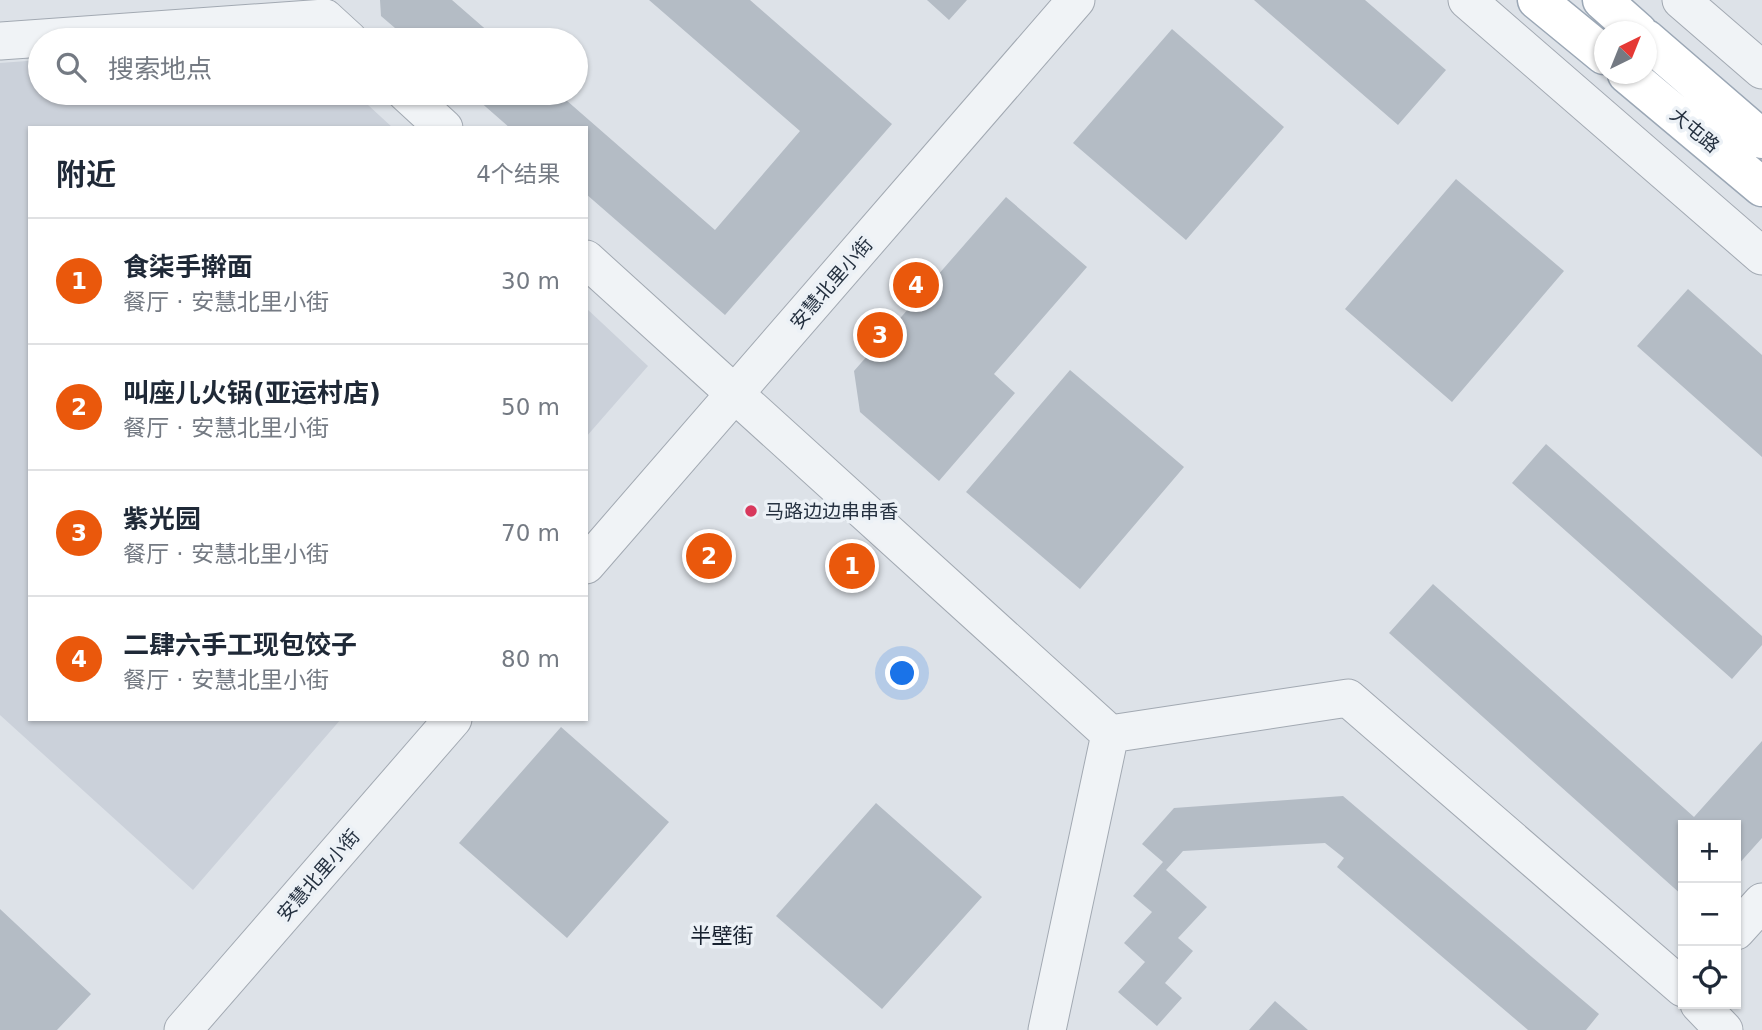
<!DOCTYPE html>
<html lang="zh">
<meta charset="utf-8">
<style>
body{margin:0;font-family:"DejaVu Sans","Noto Sans SC",sans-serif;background:#f6f6f7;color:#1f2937}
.controls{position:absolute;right:21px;bottom:21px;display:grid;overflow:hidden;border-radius:0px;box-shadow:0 2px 5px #0004}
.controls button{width:63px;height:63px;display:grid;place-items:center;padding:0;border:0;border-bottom:2px solid #e0e1e3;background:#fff;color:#1f2937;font:35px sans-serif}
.compass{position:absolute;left:1594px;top:21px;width:63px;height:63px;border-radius:50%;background:#fff;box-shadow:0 2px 5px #0004;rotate:43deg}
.you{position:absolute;left:903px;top:674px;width:24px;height:24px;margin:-18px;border:5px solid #fff;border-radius:50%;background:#1a73e8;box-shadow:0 0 0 10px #1a73e833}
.badge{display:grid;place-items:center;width:46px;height:46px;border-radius:50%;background:#ea580c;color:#fff;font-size:23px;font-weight:700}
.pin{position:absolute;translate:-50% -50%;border:4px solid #fff;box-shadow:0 2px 7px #0006}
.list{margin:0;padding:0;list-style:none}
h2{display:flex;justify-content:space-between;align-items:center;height:91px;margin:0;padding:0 28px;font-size:30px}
h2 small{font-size:23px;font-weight:400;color:#747a83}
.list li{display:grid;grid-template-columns:46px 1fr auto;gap:21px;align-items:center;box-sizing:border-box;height:126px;padding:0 28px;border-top:2px solid #e0e1e3}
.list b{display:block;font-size:26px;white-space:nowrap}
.list p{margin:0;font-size:23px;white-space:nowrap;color:#747a83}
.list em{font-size:23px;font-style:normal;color:#747a83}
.icon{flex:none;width:38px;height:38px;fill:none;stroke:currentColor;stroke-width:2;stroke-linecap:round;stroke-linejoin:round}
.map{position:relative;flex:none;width:1762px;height:1030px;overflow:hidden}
.search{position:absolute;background:#fff;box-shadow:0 2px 5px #0004;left:28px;top:28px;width:560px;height:77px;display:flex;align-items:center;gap:18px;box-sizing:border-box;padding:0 24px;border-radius:38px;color:#747a83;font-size:26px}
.panel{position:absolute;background:#fff;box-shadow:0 2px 5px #0004;left:28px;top:126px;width:560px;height:595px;border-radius:0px}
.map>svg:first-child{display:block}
.built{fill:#cbd1da}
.building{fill:#b4bcc5}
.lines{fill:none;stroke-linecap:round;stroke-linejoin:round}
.minor-casing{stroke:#a2a9b2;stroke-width:39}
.major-casing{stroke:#9ba7b5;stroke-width:41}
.minor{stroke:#f0f3f6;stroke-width:37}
.major{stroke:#fff;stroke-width:38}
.poi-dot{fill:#d8385c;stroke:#ecf1f6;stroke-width:2.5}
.labels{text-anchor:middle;stroke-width:7;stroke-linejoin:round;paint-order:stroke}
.street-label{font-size:19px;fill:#253140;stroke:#ecf1f6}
.poi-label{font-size:19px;fill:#253140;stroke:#ecf1f6;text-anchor:start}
.neighbourhood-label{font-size:21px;fill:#182230;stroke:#ecf1f6}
</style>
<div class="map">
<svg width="1762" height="1030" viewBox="0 0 1762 1030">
<rect width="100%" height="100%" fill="#dde2e8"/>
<path class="built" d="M 40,60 L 40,93 L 355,93 L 393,128 L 30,128 L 30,719 L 341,719 L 193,890 L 0,715 L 0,63 Z
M 586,308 L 648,366 L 586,437 Z"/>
<path class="building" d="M 380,0 L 452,0 L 498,40 L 409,40 L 381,16 Z
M 649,0 L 750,0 L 892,124 L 725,315 L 586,194 L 586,128 L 510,128 L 470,93 L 558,93 L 715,230 L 800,131 Z
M 927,0 L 967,0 L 949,20 Z
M 1254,0 L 1365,0 L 1446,70 L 1398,125 Z
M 1172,29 L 1284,127 L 1186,240 L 1073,143 Z
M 1456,179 L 1564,271 L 1452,402 L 1345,309 Z
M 1006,197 L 1087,267 L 994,374 L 1015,393 L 939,481 L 860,412 L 854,371 Z
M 1688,289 L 1762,355 L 1762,457 L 1637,346 Z
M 1070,370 L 1184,467 L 1080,589 L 966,492 Z
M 1546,444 L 1762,636 L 1762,645 L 1732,679 L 1512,483 Z
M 1433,584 L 1694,817 L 1762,741 L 1762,838 L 1736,867 L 1736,825 L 1683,825 L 1683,896 L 1389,633 Z
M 561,727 L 669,822 L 567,938 L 459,843 Z
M 1343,796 L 1599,1014 L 1586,1030 L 1528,1030 L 1337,867 L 1344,858 L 1325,843 L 1183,851 L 1166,870 L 1207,907 L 1178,938 L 1193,951 L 1165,983 L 1182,998 L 1157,1026 L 1118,992 L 1145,962 L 1124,943 L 1152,912 L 1133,896 L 1163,862 L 1142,844 L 1174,808 Z
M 876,803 L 982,897 L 882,1009 L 776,916 Z
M 0,909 L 91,994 L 57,1030 L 0,1030 Z
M 1275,1001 L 1308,1030 L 1249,1030 Z"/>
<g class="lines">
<g class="minor-casing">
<path id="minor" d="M 1467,0 L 1762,256
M 1681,0 L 1762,70
M 0,41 L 325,18 L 349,40
M 406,93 L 444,128
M 586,259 L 1110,734 L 1047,1030
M 586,565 L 1076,0
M 1110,734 L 1348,698 L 1683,988
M 1736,931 L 1762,902
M 1699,1004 L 1724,1030
M 183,1030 L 453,719"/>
</g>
<g class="major-casing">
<path id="major" d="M 1537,0 L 1604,55
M 1602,0 L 1638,32
M 1646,39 L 1762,139
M 1627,74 L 1762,187"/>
</g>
<use href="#minor" class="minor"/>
<use href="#major" class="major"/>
</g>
<circle class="poi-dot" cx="751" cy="511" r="7"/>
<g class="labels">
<g class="street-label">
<text transform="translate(1695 130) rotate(40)" y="7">大屯路</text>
<text transform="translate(831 283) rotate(-49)" y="7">安慧北里小街</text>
<text transform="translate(318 875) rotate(-49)" y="7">安慧北里小街</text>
</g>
<g class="poi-label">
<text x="765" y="518">马路边边串串香</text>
</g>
<g class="neighbourhood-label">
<text x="722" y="943">半壁街</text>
</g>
</g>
</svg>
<div class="controls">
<button>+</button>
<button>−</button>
<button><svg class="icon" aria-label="locate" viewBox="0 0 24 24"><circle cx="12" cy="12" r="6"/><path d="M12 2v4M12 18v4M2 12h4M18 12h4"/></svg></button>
</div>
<svg class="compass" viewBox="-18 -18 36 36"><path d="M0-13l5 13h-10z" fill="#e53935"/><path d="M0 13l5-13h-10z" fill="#747a83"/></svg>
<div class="you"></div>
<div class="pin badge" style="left:852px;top:566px">1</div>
<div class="pin badge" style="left:709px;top:556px">2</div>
<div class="pin badge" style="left:880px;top:335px">3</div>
<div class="pin badge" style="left:916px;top:285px">4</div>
<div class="search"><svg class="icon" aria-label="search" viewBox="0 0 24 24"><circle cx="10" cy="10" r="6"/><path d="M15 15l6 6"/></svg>搜索地点</div>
<section class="panel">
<h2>附近<small>4个结果</small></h2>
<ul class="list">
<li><span class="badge">1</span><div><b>食柒手擀面</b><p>餐厅 · 安慧北里小街</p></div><em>30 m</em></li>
<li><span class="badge">2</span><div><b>叫座儿火锅(亚运村店)</b><p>餐厅 · 安慧北里小街</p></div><em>50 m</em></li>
<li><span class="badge">3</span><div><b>紫光园</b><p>餐厅 · 安慧北里小街</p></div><em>70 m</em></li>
<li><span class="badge">4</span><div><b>二肆六手工现包饺子</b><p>餐厅 · 安慧北里小街</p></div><em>80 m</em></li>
</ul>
</section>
</div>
